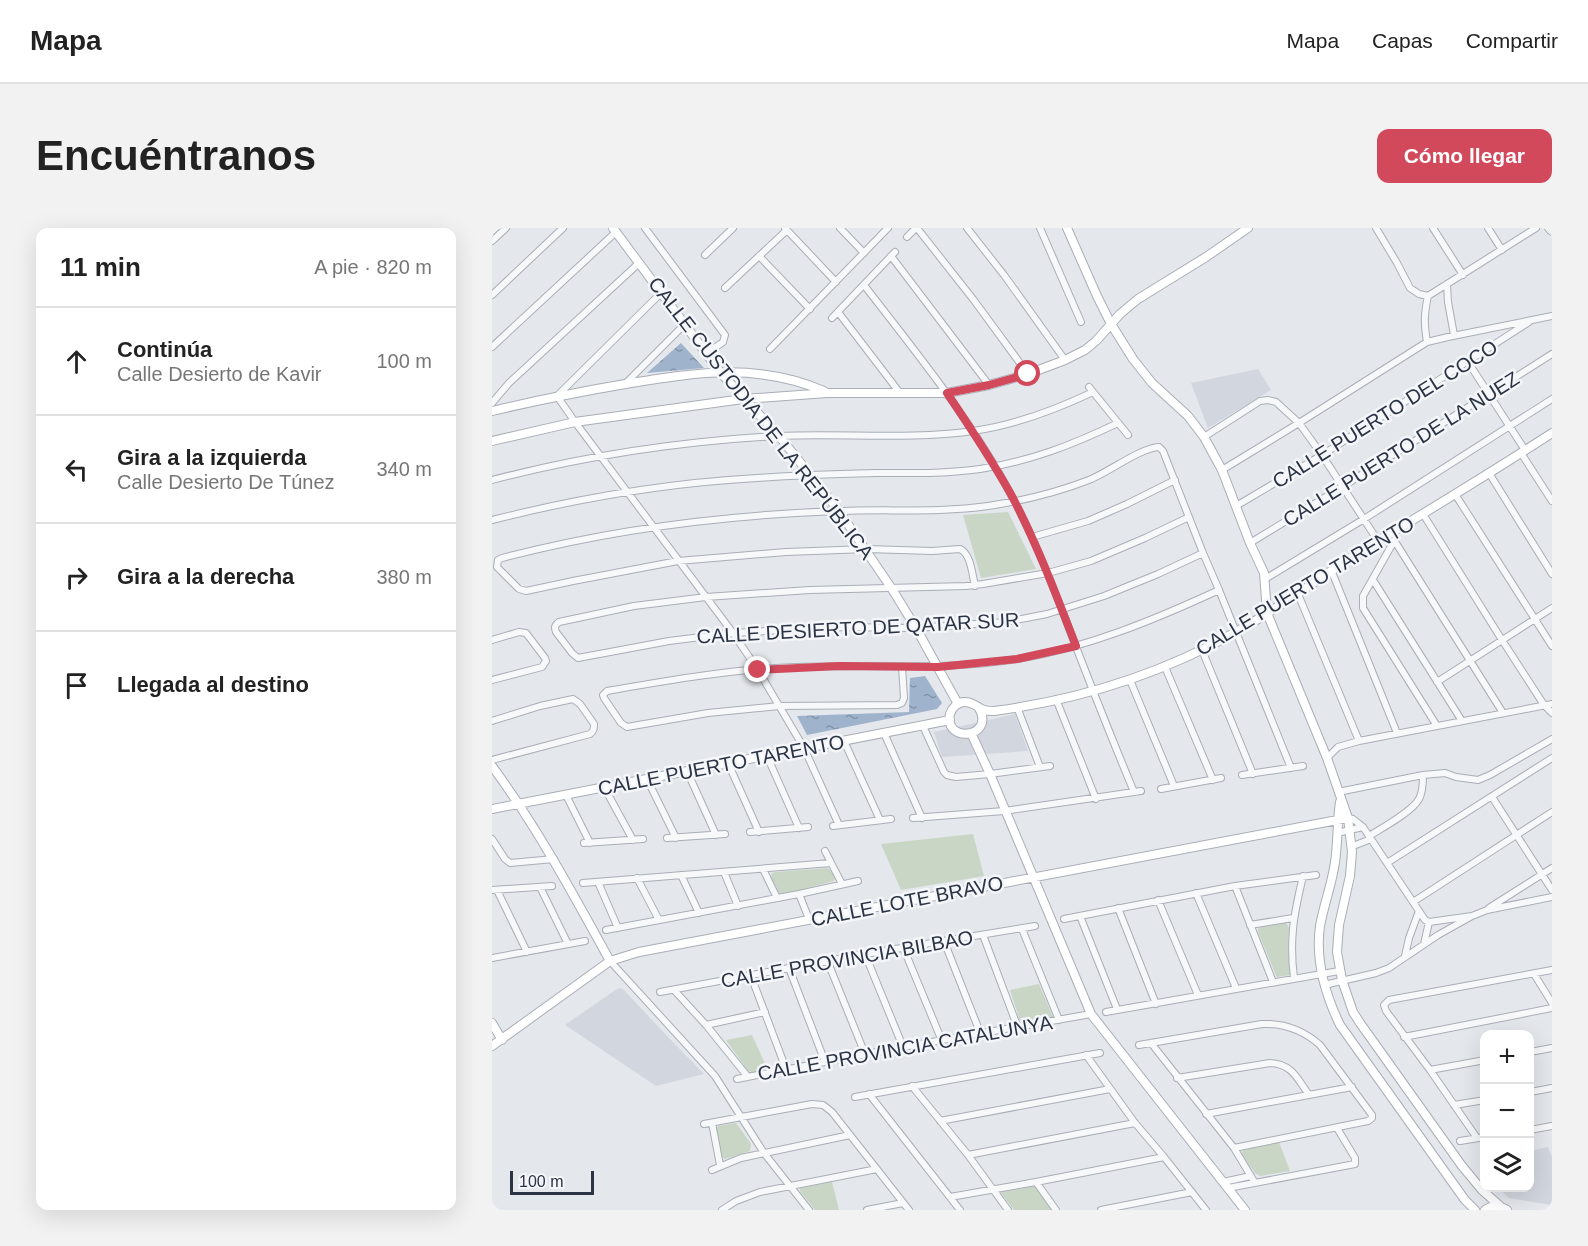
<!DOCTYPE html>
<html lang="es">
<meta charset="utf-8">
<style>
body{margin:0;font-family:Arial,sans-serif;background:#f2f2f2;color:#222}
.controls{position:absolute;right:18px;bottom:18px;display:grid;overflow:hidden;border-radius:12px;box-shadow:0 6px 24px #0002}
.controls button{width:54px;height:54px;display:grid;place-items:center;padding:0;border:0;border-bottom:2px solid #e0e0e0;background:#fff;color:#222;font:30px sans-serif}
.scale{position:absolute;left:18px;bottom:15px;width:84px;box-sizing:border-box;padding-left:6px;border:3px solid #2b3445;border-top:0;font-size:16px;line-height:21px;white-space:nowrap;color:#2b3445;-webkit-text-stroke:4px #f4f6f9;paint-order:stroke}
.stop{position:absolute;width:18px;height:18px;margin:-14px;border:4px solid #d1495b;border-radius:50%;background:#fff}
.stop.end{background:#d1495b;border-color:#fff;box-shadow:0 2px 6px #0008}
.list{margin:0;padding:0;list-style:none}
h2{display:flex;justify-content:space-between;align-items:center;height:78px;margin:0;padding:0 24px;font-size:26px}
h2 small{font-size:20px;font-weight:400;color:#767676}
.list li{display:grid;grid-template-columns:39px 1fr auto;gap:18px;align-items:center;box-sizing:border-box;height:108px;padding:0 24px;border-top:2px solid #e0e0e0}
.list b{display:block;font-size:22px;white-space:nowrap}
.list p{margin:0;font-size:20px;white-space:nowrap;color:#767676}
.list em{font-size:20px;font-style:normal;color:#767676}
.icon{flex:none;width:33px;height:33px;fill:none;stroke:currentColor;stroke-width:2;stroke-linecap:round;stroke-linejoin:round}
.map{position:relative;flex:none;width:1060px;height:982px;overflow:hidden;border-radius:12px}
header{display:flex;align-items:center;gap:36px;box-sizing:border-box;height:84px;padding:0 30px;background:#fff;border-bottom:2px solid #e0e0e0}
header strong{font-size:28px}
nav{display:flex;gap:33px;margin-inline-start:auto;font-size:21px}
.intro{display:flex;align-items:center;justify-content:space-between;box-sizing:border-box;height:144px;padding:0 36px}
h1{margin:0;font-size:42px}
.button{padding:15px 27px;border-radius:12px;background:#d1495b;color:#fff;font-size:21px;font-weight:700}
main{display:flex;gap:36px;padding:0 36px}
aside{flex:1;background:#fff;border-radius:12px;box-shadow:0 6px 24px #0002}
.map>svg:first-child{display:block}
.built{fill:#d2d6de}
.green{fill:#c9d6c5}
.water{fill:url(#water-ripples)}
.lines{fill:none;stroke-linecap:round;stroke-linejoin:round}
.street-casing{stroke:#a9aeb7;stroke-width:8}
.secondary-casing{stroke:#a9aeb7;stroke-width:10}
.street{stroke:#f7f8fa;stroke-width:6}
.secondary{stroke:#fff;stroke-width:8}
.route{stroke:#d1495b;stroke-width:8}
.labels{text-anchor:middle;stroke-width:5;stroke-linejoin:round;paint-order:stroke}
.street-label{font-size:20px;fill:#2b3445;stroke:#f4f6f9}
</style>
<header>
<strong>Mapa</strong>
<nav><a>Mapa</a><a>Capas</a><a>Compartir</a></nav>
</header>
<div class="intro"><h1>Encuéntranos</h1><a class="button">Cómo llegar</a></div>
<main>
<aside>
<h2>11 min<small>A pie · 820 m</small></h2>
<ul class="list">
<li><svg class="icon" aria-label="ahead" viewBox="0 0 24 24"><path d="M12 20V5M6 11l6-6 6 6"/></svg><div><b>Continúa</b><p>Calle Desierto de Kavir</p></div><em>100 m</em></li>
<li><svg class="icon" aria-label="left" viewBox="0 0 24 24"><path d="M17 20v-9H6M10 6l-5 5 5 5"/></svg><div><b>Gira a la izquierda</b><p>Calle Desierto De Túnez</p></div><em>340 m</em></li>
<li><svg class="icon" aria-label="right" viewBox="0 0 24 24"><path d="M7 20v-9h11M14 6l5 5-5 5"/></svg><div><b>Gira a la derecha</b></div><em>380 m</em></li>
<li><svg class="icon" aria-label="arrive" viewBox="0 0 24 24"><path d="M6 21V4h12l-3 4 3 4H6"/></svg><div><b>Llegada al destino</b></div></li>
</ul>
</aside>
<div class="map">
<svg width="1060" height="982" viewBox="0 0 1060 982">
<defs>
<pattern id="water-ripples" width="26" height="14" patternUnits="userSpaceOnUse" patternTransform="scale(1.5)"><rect width="26" height="14" fill="#9fb4cc"/><path d="M2 4q2-2 4 0t4 0M15 11q2-2 4 0t4 0" fill="none" stroke="#8293a7"/></pattern>
</defs>
<rect width="100%" height="100%" fill="#e4e7ec"/>
<path class="built" d="M 766,141 L 779,162 L 716,200 L 699,155 Z
M 523,486 L 536,523 L 450,529 L 442,504 Z
M 130,760 L 175,808 L 212,846 L 164,858 L 73,797 L 125,761 Z
M 1056,919 L 1060,929 L 1060,977 L 1017,970 L 1006,960 L 1038,960 L 1038,923 Z"/>
<path class="green" d="M 516,284 L 544,341 L 489,350 L 471,287 Z
M 481,606 L 492,648 L 409,662 L 389,616 Z
M 336,640 L 343,648 L 342,653 L 293,666 L 287,665 L 279,649 L 280,645 L 284,644 Z
M 790,694 L 794,694 L 797,700 L 796,718 L 798,744 L 798,747 L 785,749 L 783,745 L 766,704 L 766,701 L 770,698 Z
M 547,756 L 561,789 L 559,791 L 534,796 L 528,793 L 518,762 Z
M 260,807 L 276,842 L 262,845 L 256,843 L 234,812 Z
M 243,895 L 245,896 L 259,916 L 258,923 L 233,931 L 230,929 L 224,901 L 226,898 Z
M 787,914 L 798,943 L 768,948 L 763,945 L 750,927 L 751,920 Z
M 340,954 L 347,982 L 323,982 L 308,963 L 308,960 Z
M 543,958 L 561,982 L 522,982 L 508,964 Z"/>
<path class="water" d="M 189,115 L 212,140 L 155,145 Z
M 433,448 L 450,475 L 445,481 L 315,507 L 305,488 L 417,484 L 418,450 Z"/>
<g class="lines">
<g class="street-casing">
<path id="street" d="M 153,0 L 233,107 L 231,114 L 214,126
M 293,0 L 344,54
M 348,0 L 372,25
M 425,0 L 481,71 L 536,146
M 475,0 L 512,47 L 573,132
M 548,0 L 589,94
M 884,0 L 905,35 L 918,60 L 927,66 L 936,68 L 1044,0
M 941,0 L 971,47
M 996,0 L 1010,22
M 415,9 L 424,0
M 0,13 L 14,0
M 213,27 L 241,0
M 267,28 L 318,81
M 399,28 L 497,157
M 955,56 L 956,74 L 962,107
M 372,57 C 426,127 482,195 523,274 C 541,309 556,345 570,382 C 593,443 617,504 642,564
M 233,60 L 295,2
M 169,65 L 65,168 L 83,194 L 241,405 L 266,442 L 312,520 L 347,597
M 0,67 L 71,0
M 346,84 L 408,165
M 340,90 L 403,24
M 935,114 C 932,96 932,86 936,68
M 0,119 L 124,4
M 278,121 L 396,0
M 976,134 L 1033,222
M 133,156 L 192,97
M 597,159 L 636,207
M 0,175 L 17,155 L 147,35
M 712,209 L 768,173 L 776,172 L 784,174 L 807,195 L 830,227 L 886,313
M 1029,225 L 1060,273
M 730,242 L 807,195 L 935,114 L 956,109 L 1060,88
M 997,245 L 1060,346
M 0,252 C 93,228 190,213 286,208 C 351,205 417,212 481,203 C 524,197 563,182 601,164
M 963,266 L 1060,418
M 744,278 L 830,227 L 1037,94
M 931,286 L 1010,412 L 1052,477 L 1060,485
M 697,289 L 653,310 L 599,333 L 556,345 L 491,356 L 474,358 L 318,362 L 214,369 L 142,378 L 67,394 C 63,397 62,399 64,404 L 80,425 L 86,430 L 177,413 L 241,405 L 342,399 L 424,400 L 514,394 L 555,386 L 612,368 L 666,346 L 711,325
M 0,292 C 87,270 175,255 265,250 C 305,247 344,246 384,245 C 419,245 453,246 488,241 C 539,233 580,217 626,195
M 540,309 L 596,293 L 635,276 L 683,252
M 902,312 L 1011,485
M 902,313 L 871,368 L 871,380 L 945,498
M 758,315 L 850,259 L 1060,126
M 840,344 L 905,505
M 773,351 L 872,291 L 1060,171
M 881,352 L 970,493
M 483,358 C 480,346 479,326 468,321 L 440,323 L 375,321 L 294,324 L 186,333 L 81,353 L 34,363 L 27,361 L 5,339 L 6,332 L 10,330 C 120,301 233,287 347,283 C 397,281 446,285 496,278 C 529,273 566,264 597,252 C 617,244 648,220 667,219 L 671,223 L 711,325 L 727,362 L 799,540
M 806,366 L 867,513
M 0,412 L 27,404 L 34,405 L 53,430 L 54,433 L 50,439 L 0,452
M 710,422 L 761,546
M 410,439 L 412,470 L 410,475 L 405,477 L 287,478 L 216,485 L 135,499 L 129,495 L 112,470 L 111,467 L 115,463 C 178,452 241,441 304,439 C 378,436 452,443 526,431 C 597,419 662,392 727,362
M 673,439 L 721,552
M 638,452 L 682,558
M 945,454 L 1060,380
M 564,471 L 604,571
M 525,479 L 548,539
M 0,493 L 48,478 L 81,471 L 88,476 L 102,496 C 102,500 102,503 98,506 L 0,532
M 431,498 L 452,544 L 455,547 L 464,549 L 498,546 L 558,538
M 392,505 L 430,590
M 352,513 L 388,592
M 275,528 L 307,600
M 835,530 L 846,519 L 867,513 L 1060,476
M 236,535 L 267,604
M 195,543 L 224,607
M 750,547 L 811,538
M 155,551 L 184,610
M 112,559 L 141,612
M 669,561 L 729,550
M 846,564 L 931,547
M 74,567 L 98,615
M 1000,569 L 1060,662
M 421,590 L 512,583 L 649,563
M 856,590 L 861,591 L 871,599 L 933,692 L 937,694
M 341,598 L 399,591
M 258,604 L 316,599
M 845,605 L 871,599
M 877,608 C 890,600 920,584 927,571 C 931,564 931,555 931,547 L 953,545 L 964,549 L 986,552 L 998,547 L 1060,511
M 175,610 L 233,606
M 0,611 L 13,631 L 18,635 L 62,631
M 92,615 L 151,611
M 861,618 L 879,611
M 333,623 L 350,656
M 895,635 L 1060,530
M 271,641 L 285,670
M 232,644 L 246,678
M 189,647 L 207,685
M 145,650 L 167,692
M 106,654 L 126,700
M 91,655 L 339,635
M 743,658 L 781,754
M 48,659 L 76,716
M 0,662 L 60,658
M 5,662 L 35,724
M 704,665 L 744,760
M 307,666 L 317,691
M 666,672 L 706,767
M 921,674 L 1060,584
M 626,680 L 664,776
M 997,680 L 1060,640
M 588,688 L 625,781
M 572,691 L 743,658 L 824,647
M 937,694 L 980,688 L 995,682 L 1060,669
M 758,697 L 801,690
M 530,701 L 567,792
M 114,702 L 307,666 L 366,653
M 491,707 L 526,800
M 452,713 L 489,807
M 932,716 L 937,694
M 411,719 L 450,813
M 373,726 L 411,819
M 913,728 L 917,710 L 927,683
M 0,730 L 93,713
M 335,732 L 373,826
M 118,733 L 223,848 L 272,925 L 317,982
M 297,740 L 333,834
M 1042,746 L 1060,775
M 259,748 L 294,841
M 802,750 C 797,711 802,686 811,648
M 832,757 L 884,745 L 897,740 L 946,707 L 980,688
M 182,762 L 214,797 L 256,849
M 168,764 L 373,726 L 543,698
M 614,784 L 847,743
M 214,797 L 273,784
M 912,809 L 1060,780
M 659,815 L 742,920 L 763,955
M 647,817 L 770,796 C 792,795 811,802 828,817 L 880,887 L 880,890 L 876,893 L 742,920
M 1038,824 L 1060,820
M 594,827 L 643,895 L 672,929 L 714,982
M 938,842 L 993,832
M 685,850 L 778,835 C 800,836 805,850 817,867
M 245,851 L 411,819 L 599,786
M 420,858 L 476,927 L 516,982
M 1038,864 L 1060,860
M 377,866 L 468,982
M 363,869 L 608,825
M 962,877 L 993,872
M 714,886 L 860,859
M 448,893 L 618,861
M 220,895 L 228,937
M 212,896 L 320,876 L 331,877 L 340,884 L 417,982
M 1038,902 L 1060,898
M 985,910 L 938,842 L 894,783 L 892,777 L 897,772 L 1060,742
M 968,913 L 993,909
M 476,927 L 643,895
M 220,942 L 249,930 L 358,907
M 544,954 L 564,982
M 731,954 L 759,948
M 736,960 L 863,936 L 863,930 L 845,900
M 458,969 L 544,954 L 672,929
M 230,982 L 244,973 L 268,964 L 385,941
M 375,982 L 411,975
M 609,982 L 700,964"/>
</g>
<g class="secondary-casing">
<path id="secondary" d="M 121,0 L 228,144 L 287,208 L 347,283 L 400,361 L 424,400 L 466,476
M 575,0 L 605,68 L 619,96 L 641,131 L 660,155 L 696,188 L 712,209 L 730,242 L 758,315 L 772,345 L 775,385 L 835,530 L 856,590 L 860,624 L 858,648 L 847,697 L 845,724 L 850,752 L 861,784 L 868,795 L 970,938 L 990,962 L 1008,978
M 1057,0 L 1060,3
M 0,183 C 46,172 92,163 139,155 C 207,144 266,135 332,163
M 0,213 L 83,194 L 251,171 L 335,165 L 455,165 L 497,157 L 536,146 L 573,132 L 593,122 L 604,113 L 628,86 L 646,71 L 714,29 L 756,0
M 487,480 C 504,511 451,515 458,486 C 460,480 465,475 471,474 C 479,473 482,477 488,480 C 492,483 497,483 502,483 C 586,472 669,446 744,404 C 793,377 837,342 886,313 C 944,278 1003,242 1060,205
M 479,505 L 498,546 L 599,786 L 753,982
M 0,538 C 45,599 81,666 118,733
M 848,574 C 845,594 846,614 843,634 C 840,656 832,676 828,698 C 823,733 833,766 848,797 L 973,972 L 983,982
M 0,581 L 458,492
M 0,795 L 10,812
M 0,818 L 118,733 L 147,724 L 856,590
M 993,982 C 1000,977 1007,977 1015,982"/>
</g>
<use href="#street" class="street"/>
<use href="#secondary" class="secondary"/>
</g>
<g class="lines">
<path class="route" d="M 266,442 L 347,438 L 446,439 L 525,431 L 584,418 C 565,369 547,321 523,274 C 503,236 479,201 455,165 L 497,157 L 536,146"/>
</g>
<g class="labels">
<g class="street-label">
<text transform="translate(893 186) rotate(-32)" y="7">CALLE PUERTO DEL COCO</text>
<text transform="translate(269 190) rotate(52)" y="7">CALLE CUSTODIA DE LA REPÚBLICA</text>
<text transform="translate(909 221) rotate(-32)" y="7">CALLE PUERTO DE LA NUEZ</text>
<text transform="translate(813 358) rotate(-31)" y="7">CALLE PUERTO TARENTO</text>
<text transform="translate(366 400) rotate(-3)" y="7">CALLE DESIERTO DE QATAR SUR</text>
<text transform="translate(229 537) rotate(-11)" y="7">CALLE PUERTO TARENTO</text>
<text transform="translate(415 673) rotate(-11)" y="7">CALLE LOTE BRAVO</text>
<text transform="translate(355 731) rotate(-10)" y="7">CALLE PROVINCIA BILBAO</text>
<text transform="translate(413 820) rotate(-10)" y="7">CALLE PROVINCIA CATALUNYA</text>
</g>
</g>
</svg>
<div class="controls">
<button>+</button>
<button>−</button>
<button><svg class="icon" aria-label="layers" viewBox="0 0 24 24"><path d="M12 4l9 5-9 5-9-5zM3 14l9 5 9-5"/></svg></button>
</div>
<div class="scale">100 m</div>
<div class="stop" style="left:536px;top:146px"></div>
<div class="stop end" style="left:266px;top:442px"></div>
</div>
</main>
